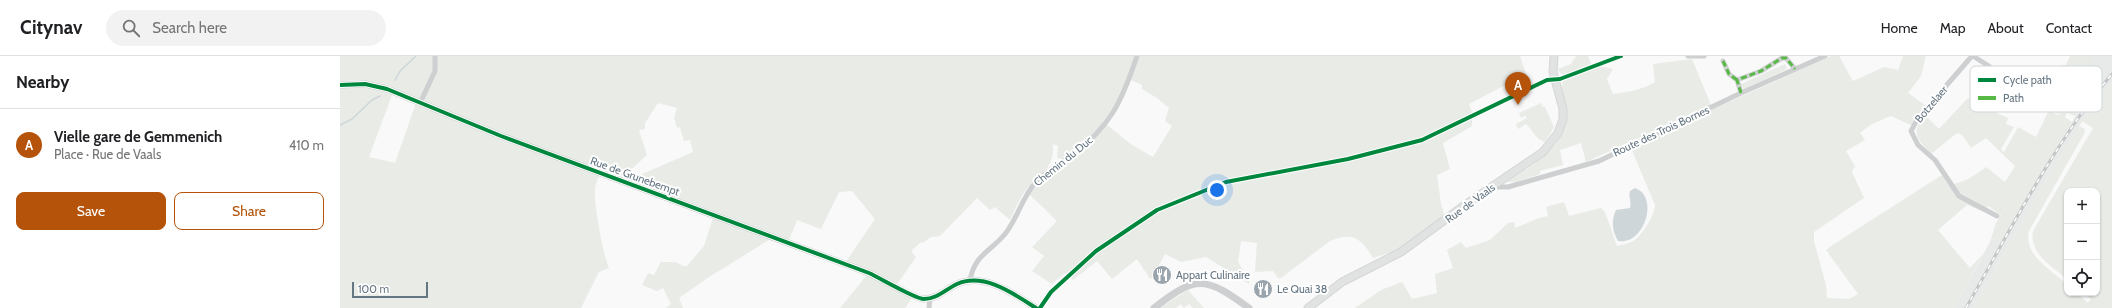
<!DOCTYPE html>
<meta charset="utf-8">
<style>
body{margin:0;font-family:Cabin,sans-serif;background:#f2f2f2;color:#202124}
.controls{position:absolute;right:12px;bottom:12px;display:grid;overflow:hidden;border-radius:8px;box-shadow:0 1px 3px #0004}
.controls button{width:36px;height:36px;display:grid;place-items:center;padding:0;border:0;border-bottom:1px solid #e0e0e0;background:#fff;color:#202124;font:20px sans-serif}
.scale{position:absolute;left:12px;bottom:10px;width:76px;box-sizing:border-box;padding-left:4px;border:2px solid #657683;border-top:0;font-size:11px;line-height:14px;white-space:nowrap;color:#657683;-webkit-text-stroke:3px #fff;paint-order:stroke}
.you{position:absolute;left:877px;top:134px;width:14px;height:14px;margin:-10px;border:3px solid #fff;border-radius:50%;background:#1a73e8;box-shadow:0 0 0 6px #1a73e833}
.badge{display:grid;place-items:center;width:26px;height:26px;border-radius:50%;background:#b45309;color:#fff;font-size:13px;font-weight:700}
.pin{position:absolute;translate:-50% -33px;filter:drop-shadow(0 1px 2px #0008)}
.pin::after{content:'';position:absolute;top:21px;width:14px;height:12px;background:inherit;clip-path:polygon(0 0,100% 0,50% 100%)}
.list{margin:0;padding:0;list-style:none}
h2{display:flex;justify-content:space-between;align-items:center;height:52px;margin:0;padding:0 16px;font-size:17px}
h2 small{font-size:13px;font-weight:400;color:#757577}
.list li{display:grid;grid-template-columns:26px 1fr auto;gap:12px;align-items:center;box-sizing:border-box;height:72px;padding:0 16px;border-top:1px solid #e0e0e0}
.list b{display:block;font-size:15px;white-space:nowrap}
.list p{margin:0;font-size:13px;white-space:nowrap;color:#757577}
.list em{font-size:13px;font-style:normal;color:#757577}
.actions{display:flex;gap:8px;padding:12px 16px}
.actions a{flex:1;padding:9px 0;border:1px solid #b45309;border-radius:8px;text-align:center;font-size:14px;color:#b45309}
.actions .main{background:#b45309;color:#fff}
.icon{flex:none;width:22px;height:22px;fill:none;stroke:currentColor;stroke-width:2;stroke-linecap:round;stroke-linejoin:round}
.map{position:relative;flex:none;width:1772px;height:252px;overflow:hidden}
header{display:flex;align-items:center;gap:24px;box-sizing:border-box;height:56px;padding:0 20px;background:#fff;border-bottom:1px solid #e0e0e0}
header strong{font-size:19px}
nav{display:flex;gap:22px;margin-inline-start:auto;font-size:14px}
.search{width:280px;height:36px;background:#f2f2f2;display:flex;align-items:center;gap:10px;box-sizing:border-box;padding:0 14px;border-radius:22px;color:#757577;font-size:15px}
main{display:flex}
aside{flex:1;background:#fff}
.map>svg:first-child{display:block}
.built{fill:#e8e9e9}
.green{fill:#e8ebe6}
.water{fill:#ced6d9}
.lines{fill:none;stroke-linecap:round;stroke-linejoin:round}
.stream{stroke:#ced6d9;stroke-width:1.5}
.secondary-casing{stroke:#d5d6d7;stroke-width:9}
.minor{stroke:#cecfd0;stroke-width:5}
.tertiary{stroke:#cecfd0;stroke-width:7}
.secondary{stroke:#e1e2e2;stroke-width:7}
.rail-casing{stroke:#c3c5c6;stroke-width:3}
.rail{stroke:#fff;stroke-width:1.5;stroke-dasharray:4.5;stroke-linecap:butt}
.quiet{stroke:#58b947;stroke-width:3;stroke-dasharray:6 3;stroke-linecap:butt}
.cycleway-casing{stroke:#fff;stroke-width:6}
.cycleway{stroke:#00873e;stroke-width:4}
.labels{text-anchor:middle;stroke-width:4;stroke-linejoin:round;paint-order:stroke}
.street-label{font-size:11px;fill:#657683;stroke:#fff}
.poi-label{font-size:11px;fill:#657683;stroke:#fff;text-anchor:start}
.key{fill:#fff;stroke:#d1d6da;stroke-width:1}
.key-label{font-size:11px;fill:#657683}
</style>
<header>
<strong>Citynav</strong>
<div class="search"><svg class="icon" aria-label="search" viewBox="0 0 24 24"><circle cx="10" cy="10" r="6"/><path d="M15 15l6 6"/></svg>Search here</div>
<nav><a>Home</a><a>Map</a><a>About</a><a>Contact</a></nav>
</header>
<main>
<aside>
<h2>Nearby<small></small></h2>
<ul class="list">
<li><span class="badge">A</span><div><b>Vielle gare de Gemmenich</b><p>Place · Rue de Vaals</p></div><em>410 m</em></li>
</ul>
<div class="actions"><a class="main">Save</a><a>Share</a></div>
</aside>
<div class="map">
<svg width="1772" height="252" viewBox="0 0 1772 252">
<rect width="100%" height="100%" fill="#f9f9f9"/>
<path class="built" d="M 1753,0 L 1772,0 L 1772,26 L 1747,58 L 1708,120 L 1633,252 L 1614,252 L 1650,186 L 1654,182 L 1661,185 L 1742,49 L 1766,19 L 1748,7 Z"/>
<path class="green" d="M 0,0 L 796,0 L 779,44 L 758,73 L 722,103 L 717,102 L 718,90 L 713,88 C 715,113 700,117 686,134 C 679,143 675,154 670,164 L 655,151 L 650,154 L 637,142 L 600,180 L 591,181 L 583,187 L 581,186 L 571,195 L 576,201 L 555,231 L 572,242 L 565,252 L 500,252 L 526,220 L 503,210 L 535,163 L 512,135 L 499,136 L 481,173 L 457,164 L 447,189 L 429,184 L 369,221 L 339,242 L 343,252 L 326,252 L 331,248 L 323,232 L 317,235 L 302,229 L 308,217 L 314,219 L 321,206 L 335,206 L 346,211 L 364,190 L 373,162 L 284,128 L 293,120 L 300,119 L 353,96 L 350,84 L 344,85 L 340,71 L 337,72 L 334,62 L 337,52 L 318,47 L 305,67 L 305,73 L 299,74 L 307,99 L 283,121 L 266,114 C 259,119 255,126 255,135 C 254,150 263,198 269,212 L 259,216 L 241,252 L 0,252 L 0,32 C 18,28 36,32 52,39 L 29,101 L 55,107 L 76,47 L 104,60 C 73,40 39,19 0,26 Z
M 798,0 L 1180,0 L 1186,18 L 1129,48 L 1132,56 L 1132,70 L 1103,87 L 1110,113 L 1097,119 L 1101,148 L 1105,161 L 1058,194 L 1033,202 C 1022,183 1013,175 990,185 L 941,222 L 938,222 L 933,215 L 915,216 L 917,187 L 901,185 L 898,206 L 909,224 L 909,228 L 866,201 L 841,206 L 825,198 L 817,213 L 819,218 L 810,223 L 797,203 L 772,223 L 757,205 L 733,224 L 725,217 L 712,228 L 692,215 L 704,200 L 692,191 L 717,165 L 689,138 L 715,113 L 767,69 L 792,89 L 813,101 L 832,70 L 825,65 L 829,52 L 817,42 L 802,33 L 802,29 L 791,24 Z
M 1236,0 L 1248,0 L 1251,8 L 1224,19 L 1219,16 L 1218,13 L 1231,8 Z
M 1491,0 L 1499,0 L 1513,25 L 1544,11 L 1558,14 L 1563,0 L 1586,0 L 1581,20 L 1568,37 L 1585,49 L 1571,69 L 1551,60 L 1532,68 L 1520,77 L 1525,84 L 1506,95 L 1515,110 L 1512,116 L 1524,142 L 1474,176 L 1474,185 L 1486,229 L 1487,242 L 1509,243 L 1518,238 L 1486,194 L 1494,188 L 1602,119 L 1608,129 C 1624,127 1634,120 1646,111 L 1665,126 L 1675,110 L 1646,82 L 1631,92 L 1622,79 L 1617,77 L 1591,98 C 1577,82 1570,78 1585,59 L 1599,73 L 1627,43 L 1634,41 L 1644,44 L 1641,50 L 1668,62 L 1666,68 L 1674,71 L 1661,93 L 1664,96 L 1678,71 L 1696,81 L 1709,54 L 1718,59 L 1721,53 L 1712,48 L 1717,35 L 1712,33 L 1721,9 L 1726,9 L 1730,0 L 1753,0 L 1749,7 L 1767,19 L 1750,37 L 1735,60 L 1727,57 L 1725,61 L 1732,66 L 1661,185 L 1654,182 L 1650,186 L 1656,167 L 1661,159 L 1648,150 L 1644,156 L 1627,149 L 1598,174 L 1630,212 L 1643,198 L 1614,252 L 1015,252 L 1041,234 L 1062,226 L 1072,243 L 1097,237 L 1095,218 L 1113,212 L 1107,194 L 1121,186 L 1126,192 L 1150,184 L 1168,167 L 1174,166 L 1175,172 C 1187,168 1195,162 1208,160 L 1206,151 L 1224,146 L 1229,160 L 1261,152 L 1265,156 L 1277,190 C 1282,189 1290,187 1295,184 C 1303,177 1315,159 1315,149 L 1291,92 L 1351,63 Z
M 1352,3 L 1371,49 L 1246,106 L 1241,87 L 1220,94 L 1223,109 L 1200,115 L 1200,118 L 1176,126 L 1167,126 L 1194,108 L 1216,88 L 1226,65 L 1221,34 L 1223,25 L 1260,10 L 1273,13 L 1267,23 L 1273,38 C 1288,36 1302,34 1315,26 L 1313,8 Z
M 1445,8 L 1447,13 L 1404,33 L 1401,30 L 1401,28 Z
M 1772,26 L 1772,252 L 1633,252 L 1708,120 L 1739,70 L 1745,73 L 1744,78 L 1689,175 C 1683,199 1711,214 1727,228 L 1727,237 L 1737,237 L 1748,247 L 1751,243 L 1744,237 L 1757,237 L 1757,135 L 1727,135 L 1727,223 C 1711,210 1689,197 1693,175 L 1753,72 L 1742,65 Z
M 1201,47 L 1203,51 L 1205,51 L 1214,71 L 1205,86 C 1195,83 1192,73 1186,68 L 1178,73 L 1176,68 L 1187,62 L 1185,60 L 1181,62 L 1179,57 Z
M 848,234 L 864,252 L 853,252 L 849,248 L 844,252 L 841,248 L 836,252 L 819,252 Z"/>
<path class="water" d="M 1295,132 C 1320,141 1304,190 1278,185 C 1272,174 1271,165 1276,154 L 1290,152 C 1292,146 1288,141 1290,135 Z"/>
<g class="lines">
<path class="stream" d="M 55,24 L 60,15 L 76,0
M 0,69 L 12,63 L 32,44 L 40,40"/>
<g class="secondary-casing">
<path id="secondary" d="M 968,252 L 1002,226 L 1061,196 L 1125,149 L 1203,96 L 1218,77 L 1223,63 L 1223,53 L 1213,16 L 1214,0"/>
</g>
<path class="minor" d="M 1348,0 L 1364,0
M 1632,0 L 1578,62 L 1571,75 L 1578,89 L 1595,104 L 1619,140 L 1657,160
M 1633,0 L 1717,54
M 1383,5 L 1389,18 L 1397,24
M 1215,24 L 1220,23 L 1281,0
M 1401,37 L 1397,24 L 1421,15 L 1442,2 L 1446,2 L 1455,13
M 80,47 L 95,15 L 95,0
M 1151,131 L 1168,131 L 1259,105 L 1401,37 L 1485,0
M 630,225 C 634,199 650,196 665,178 C 678,162 682,141 696,126 C 707,114 720,108 732,99 C 771,70 782,45 797,0
M 589,252 L 590,242"/>
<path class="tertiary" d="M 0,29 L 25,28 L 47,33 L 161,80 L 529,217 C 540,222 575,243 584,243 C 597,243 606,233 617,228 C 644,216 674,238 696,252
M 814,252 C 857,218 866,221 909,252"/>
<use href="#secondary" class="secondary"/>
<g class="rail-casing">
<path id="rail" d="M 1626,252 C 1671,173 1714,87 1772,18"/>
</g>
<use href="#rail" class="rail"/>
<path class="quiet" d="M 1383,5 L 1389,18 L 1397,24
M 1401,37 L 1397,24 L 1421,15 L 1442,2 L 1446,2 L 1455,13"/>
<g class="cycleway-casing">
<path id="cycleway" d="M 0,29 L 25,28 L 47,33 L 161,80 L 529,217 C 540,222 575,243 584,243 C 597,243 606,233 617,228 C 644,216 674,238 696,252
M 700,252 L 711,236 L 756,195 L 817,154 L 886,126 L 1008,103 L 1082,84 L 1207,24 L 1220,23 L 1281,0"/>
</g>
<use href="#cycleway" class="cycleway"/>
</g>
<defs>
<g id="restaurant-disc" transform="scale(1)"><circle r="9.5" fill="#99a4ac" stroke="#fff"/><path d="M-5-6h1v4h1v-4h1v4h1v-4h1v5L-1.5 .5V6h-2V.5L-5-1ZM5-6V6H3V1.5H1.5Q1.5-4 5-6Z" fill="#fff"/></g>
</defs>
<g fill-rule="evenodd">
<use href="#restaurant-disc" x="822" y="219"/>
<use href="#restaurant-disc" x="923" y="233"/>
</g>
<g class="labels">
<g class="street-label">
<text transform="translate(1591 48) rotate(-50)" y="4">Botzelaer</text>
<text transform="translate(1321 75) rotate(-25)" y="4">Route des Trois Bornes</text>
<text transform="translate(723 105) rotate(-39)" y="4">Chemin du Duc</text>
<text transform="translate(295 120) rotate(20)" y="4">Rue de Grunebempt</text>
<text transform="translate(1130 147) rotate(-36)" y="4">Rue de Vaals</text>
</g>
<g class="poi-label">
<text x="836" y="223">Appart Culinaire</text>
<text x="937" y="237">Le Quai 38</text>
</g>
</g>
<rect x="1630" y="10" width="132" height="46" rx="6" class="key"/>
<rect x="1638" y="22" width="18" height="4" fill="#00873e"/>
<rect x="1638" y="40" width="18" height="4" fill="#58b947"/>
<g class="key-label">
<text x="1663" y="28">Cycle path</text>
<text x="1663" y="46">Path</text>
</g>
</svg>
<div class="controls">
<button>+</button>
<button>−</button>
<button><svg class="icon" aria-label="locate" viewBox="0 0 24 24"><circle cx="12" cy="12" r="6"/><path d="M12 2v4M12 18v4M2 12h4M18 12h4"/></svg></button>
</div>
<div class="scale">100 m</div>
<div class="you"></div>
<div class="pin badge" style="left:1178px;top:49px">A</div>
</div>
</main>
